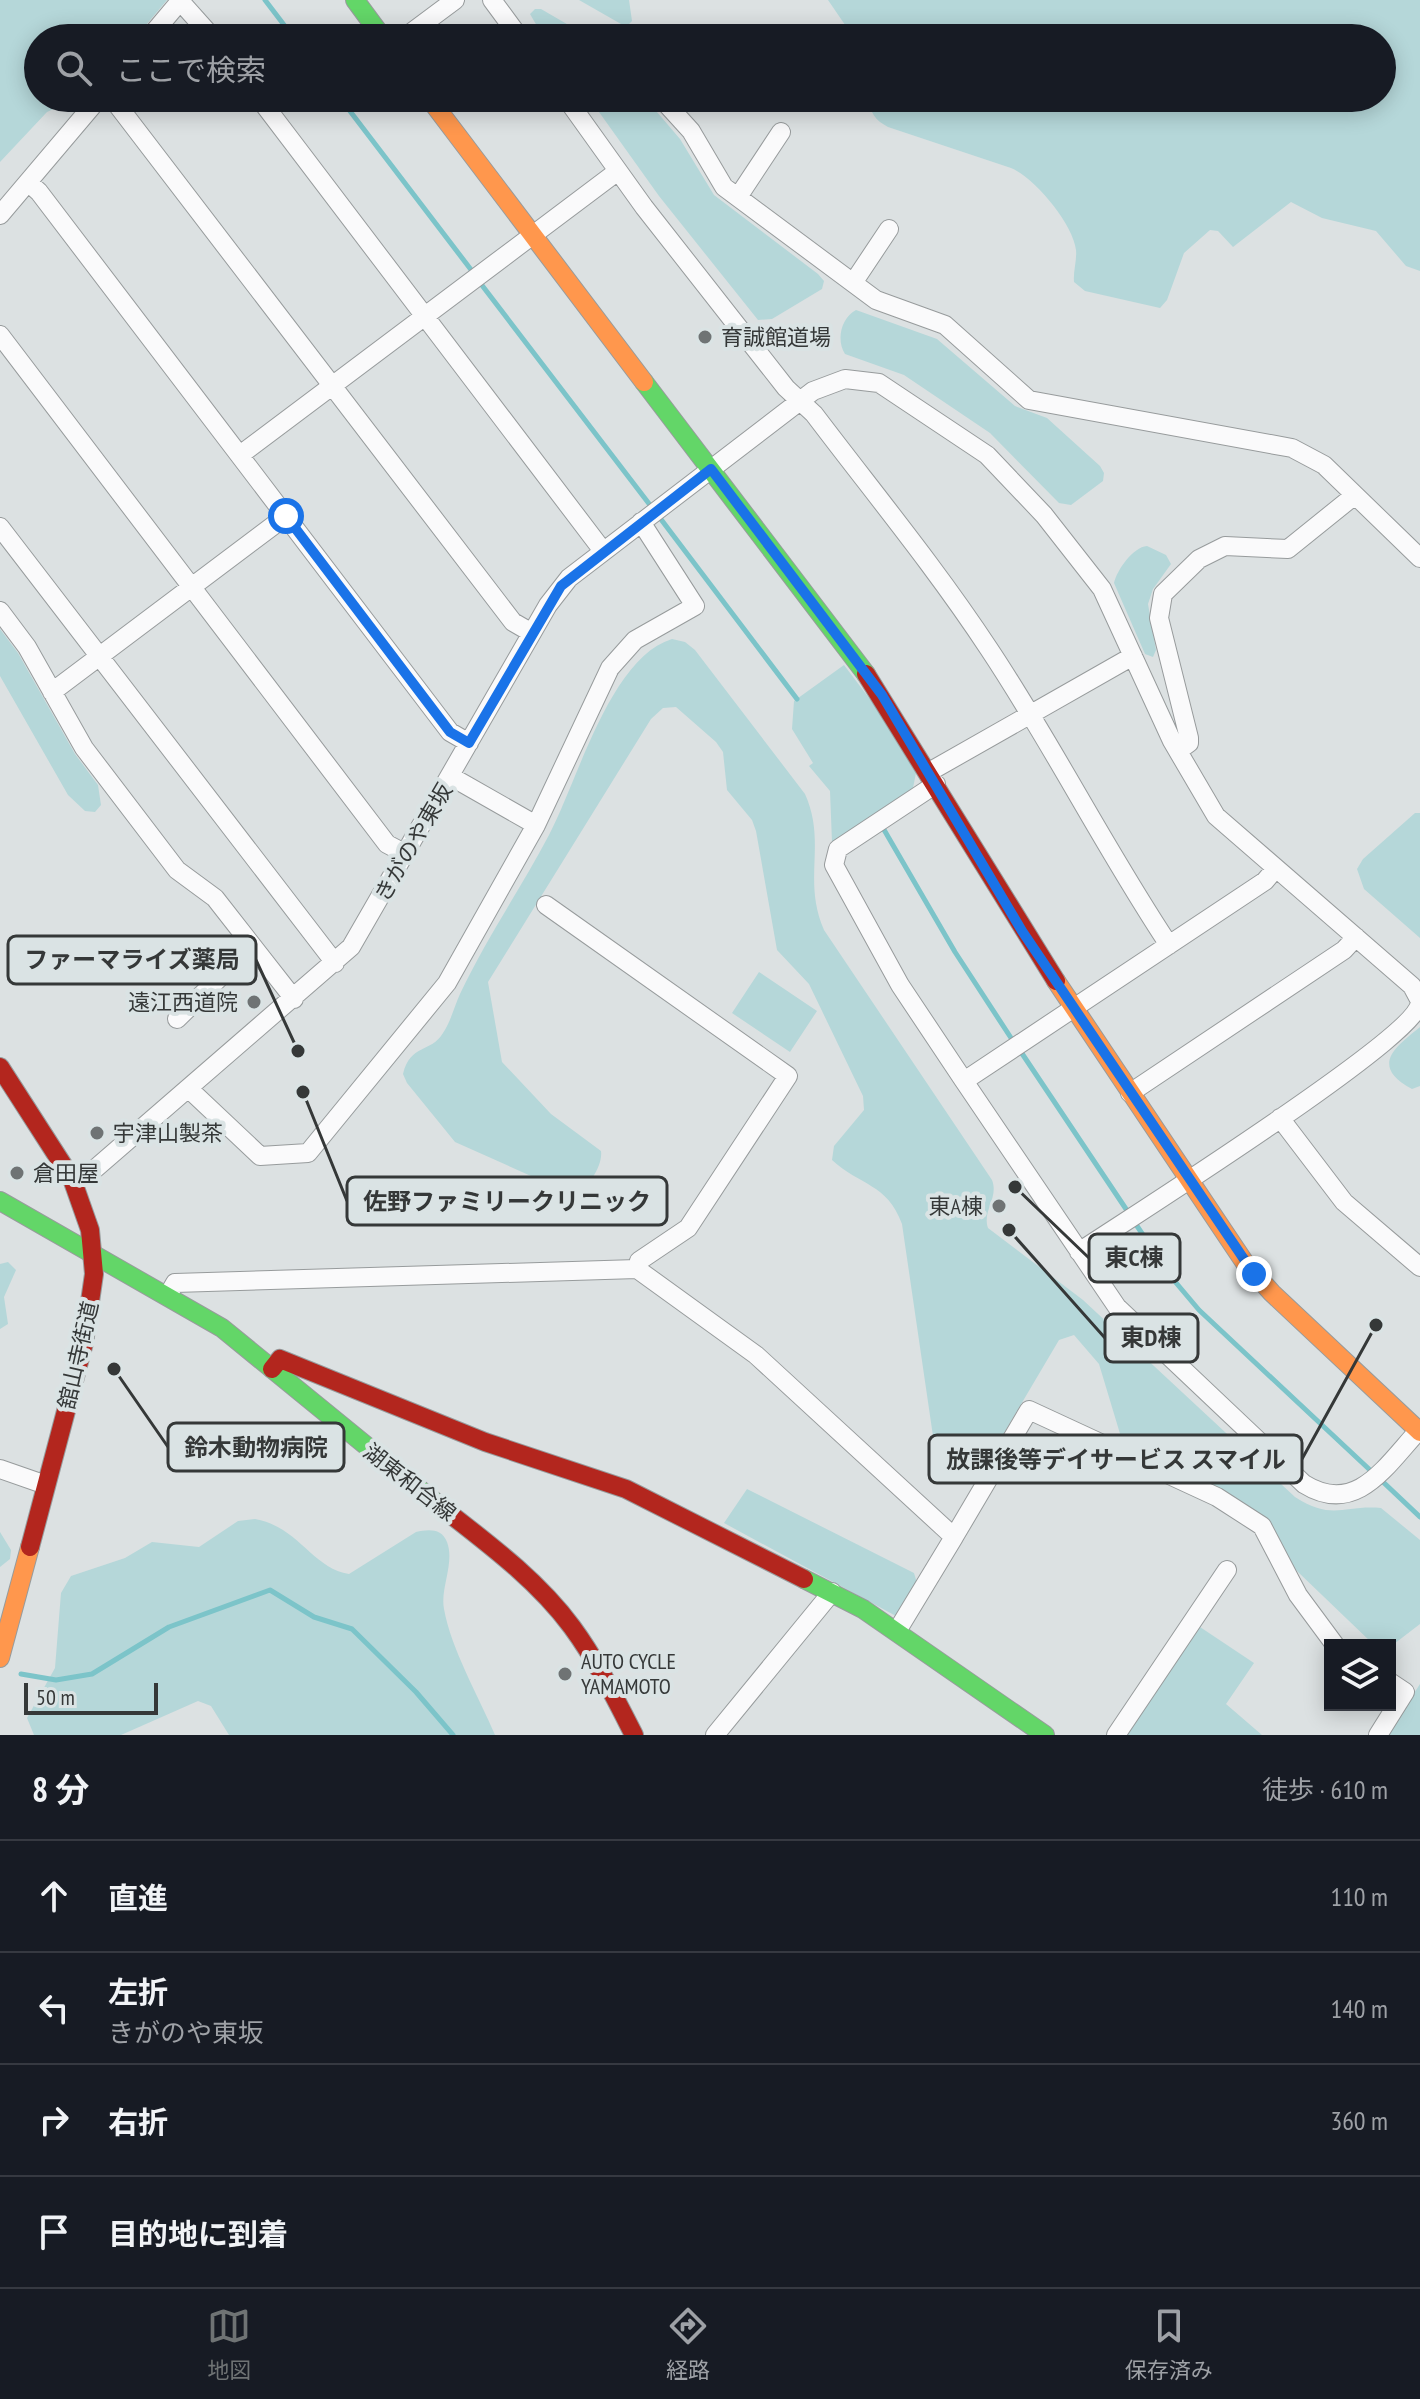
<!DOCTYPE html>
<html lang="ja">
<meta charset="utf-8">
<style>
body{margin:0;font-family:"PT Sans Narrow","Noto Sans JP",sans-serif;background:#20242c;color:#f1f3f6}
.controls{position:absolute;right:24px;bottom:24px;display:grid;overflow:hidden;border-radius:0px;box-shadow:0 4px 20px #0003}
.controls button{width:72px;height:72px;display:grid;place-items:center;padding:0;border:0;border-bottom:2px solid #363941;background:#171b24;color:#f1f3f6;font:40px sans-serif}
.scale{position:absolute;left:24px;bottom:20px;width:134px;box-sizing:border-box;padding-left:8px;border:4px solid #353838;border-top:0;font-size:22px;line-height:28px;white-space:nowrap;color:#353838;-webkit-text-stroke:6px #dae3e4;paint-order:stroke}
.stop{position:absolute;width:24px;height:24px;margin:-18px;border:6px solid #1a73e8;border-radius:50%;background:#fff}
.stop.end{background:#1a73e8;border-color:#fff;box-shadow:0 2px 8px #0008}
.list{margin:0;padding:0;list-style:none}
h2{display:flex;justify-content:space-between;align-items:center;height:104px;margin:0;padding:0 32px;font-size:34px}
h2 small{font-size:26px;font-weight:400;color:#9ea1a6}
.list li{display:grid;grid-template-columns:52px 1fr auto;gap:24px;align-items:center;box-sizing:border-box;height:112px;padding:0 32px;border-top:2px solid #363941}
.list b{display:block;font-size:30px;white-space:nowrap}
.list p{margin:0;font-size:26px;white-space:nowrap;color:#9ea1a6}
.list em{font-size:26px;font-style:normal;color:#9ea1a6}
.icon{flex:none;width:44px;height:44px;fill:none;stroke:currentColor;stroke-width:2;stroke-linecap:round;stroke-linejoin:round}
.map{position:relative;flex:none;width:1420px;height:1735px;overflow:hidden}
.search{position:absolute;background:#171b24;box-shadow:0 4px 20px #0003;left:24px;right:24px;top:24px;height:88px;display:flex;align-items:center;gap:20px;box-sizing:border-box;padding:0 28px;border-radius:44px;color:#9ea1a6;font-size:30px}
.sheet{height:552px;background:#171b24}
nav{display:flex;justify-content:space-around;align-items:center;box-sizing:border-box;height:112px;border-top:2px solid #363941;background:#171b24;font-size:22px;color:#9ea1a6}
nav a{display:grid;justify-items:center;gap:4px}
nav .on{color:#6f7374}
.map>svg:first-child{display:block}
.green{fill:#b5d7d9}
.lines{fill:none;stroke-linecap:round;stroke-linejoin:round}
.stream{stroke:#7cc4c9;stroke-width:5}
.street-casing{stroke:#979b9c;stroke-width:20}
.fast-casing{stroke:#979b9c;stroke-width:20}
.slow-casing{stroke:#979b9c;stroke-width:20}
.jam-casing{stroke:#979b9c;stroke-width:20}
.street{stroke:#fafafb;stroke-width:18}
.fast{stroke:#63d668;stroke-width:18}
.slow{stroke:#ff974d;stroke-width:18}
.jam{stroke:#b3261e;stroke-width:18}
.route{stroke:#1a73e8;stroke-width:10}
.poi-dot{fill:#6f7374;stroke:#dae3e4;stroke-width:3}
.labels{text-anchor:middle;stroke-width:8;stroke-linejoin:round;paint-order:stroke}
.poi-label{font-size:22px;fill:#353838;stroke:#dae3e4;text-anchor:start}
.street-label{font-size:22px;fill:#353838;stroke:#dae3e4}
.leader{fill:none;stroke:#353838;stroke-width:3}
.callout-dot{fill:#353838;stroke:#dae3e4;stroke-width:3}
.callout{fill:#dae3e4;stroke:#353838;stroke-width:3}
.callout-label{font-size:24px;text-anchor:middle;font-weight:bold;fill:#353838}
</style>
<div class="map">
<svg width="1420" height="1735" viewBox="0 0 1420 1735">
<rect width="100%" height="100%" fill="#dce1e2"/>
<path class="green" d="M 0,0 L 167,0 L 135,38 L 38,38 L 38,98 L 77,98 L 47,112 L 0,162 Z
M 579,0 L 629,0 L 632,21 L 627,26 L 621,24 Z
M 828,0 L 1420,0 L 1420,271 L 1406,266 L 1376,231 L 1322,218 L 1291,202 L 1233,247 L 1218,231 L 1210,230 L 1184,253 L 1167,300 L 1160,308 L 1085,291 L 1074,282 C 1073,271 1077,261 1076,250 C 1073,224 1035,178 1011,168 L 888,127 C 875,120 870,113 869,98 L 1382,98 L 1382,38 L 854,38 Z
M 535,9 L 541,9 L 591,38 L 544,38 L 530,14 Z
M 589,98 L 645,98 L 680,139 L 714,195 L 818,274 L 824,281 L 822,289 L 772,319 L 758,320 L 659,196 Z
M 856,310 L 937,339 L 1015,406 L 1047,418 L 1100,466 L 1104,473 L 1103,481 L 1071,505 L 1059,503 L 990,433 L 904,375 L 845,354 C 836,340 841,318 856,310 Z
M 1147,546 L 1166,555 L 1171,564 L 1153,589 L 1148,604 L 1156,650 L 1153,657 L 1145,654 L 1114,583 C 1117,570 1133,547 1147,546 Z
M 0,629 L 18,653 L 75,754 L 98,785 L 101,805 L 95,812 L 85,811 L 68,795 L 0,676 Z
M 672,639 L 685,642 L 695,650 L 805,794 C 827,843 802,880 824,930 L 992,1180 C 999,1198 982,1211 988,1228 L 1083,1300 L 1295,1497 C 1333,1521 1342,1505 1381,1508 L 1420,1540 L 1420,1624 L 1390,1647 L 1372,1643 L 1298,1572 L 1221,1490 L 1135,1448 L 1121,1437 L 1099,1364 L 1074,1335 L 1059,1340 L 991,1455 L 982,1464 L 970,1466 L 958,1462 L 933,1436 L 902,1224 C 887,1183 860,1186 832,1160 L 834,1146 L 864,1110 L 863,1096 L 809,984 L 777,950 L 756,831 L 752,820 L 727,790 L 723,752 L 716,742 L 676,707 L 663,708 L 651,719 L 488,982 L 502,1062 L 551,1114 L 601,1151 C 603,1166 588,1188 575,1195 L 569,1193 L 455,1142 L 407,1083 L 403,1074 C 410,1044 431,1053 443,1033 C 451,1021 454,1007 460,994 C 486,939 521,888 549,835 C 578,780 610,658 672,639 Z
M 844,665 L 872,702 L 916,773 L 913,788 L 832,842 L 830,791 L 809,766 L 813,763 L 792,729 L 794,701 Z
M 1415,813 L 1420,813 L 1420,938 L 1364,889 L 1357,869 L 1363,859 Z
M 759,972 L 817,1011 L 790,1052 L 732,1013 Z
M 1420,1027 L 1420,1086 L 1412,1089 C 1370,1066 1394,1048 1420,1027 Z
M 8,1262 L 16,1270 L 4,1297 L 8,1324 L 0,1329 L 0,1264 Z
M 747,1489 L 914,1573 L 917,1583 L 896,1616 L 724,1523 Z
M 255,1519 C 299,1527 312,1568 349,1574 L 416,1532 C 428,1529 442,1528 447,1542 C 455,1563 440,1588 444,1609 C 451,1649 479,1697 495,1735 L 229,1735 L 211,1706 L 198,1701 L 121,1735 L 34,1735 L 27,1718 L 55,1668 L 61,1593 L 71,1576 L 125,1558 L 152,1542 L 199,1547 L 238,1521 Z
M 0,1532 L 11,1550 L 10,1559 L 0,1567 Z
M 1197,1625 L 1254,1663 L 1226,1704 L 1262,1735 L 1123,1735 Z
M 1420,1684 L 1420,1735 L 1387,1735 Z"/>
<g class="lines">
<path class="stream" d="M 265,0 L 294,38
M 340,98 L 472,271
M 481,284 L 650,505
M 660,518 L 797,699
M 883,828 L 955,952 L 1013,1041
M 1021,1052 L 1128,1212
M 1135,1223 L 1172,1278 L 1199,1310 L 1370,1470
M 1382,1481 L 1420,1517
M 21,1674 L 56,1680 L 92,1674 L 169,1627 L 270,1590 L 314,1617 L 352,1629 L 416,1692 L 453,1735"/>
<g class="street-casing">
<path id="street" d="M 492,0 L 520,38
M 180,1 L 213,38
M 149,38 L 181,0
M 404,38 L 455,0
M 112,98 L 513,622 L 532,633
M 259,98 L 603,551
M 566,98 L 644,207 L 786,388 L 814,414 C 873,492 935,567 989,649 C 1053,745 1105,849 1169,945
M 661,98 L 691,131 L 724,187 L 876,300 L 945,325 L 1029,400 L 1292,448 L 1324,465 L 1420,558
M 28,182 L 39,192 L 450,732 L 469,743
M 738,197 L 781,132
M 0,215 L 99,98
M 853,283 L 889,229
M 0,335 L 387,844 L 406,854
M 240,455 L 618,171
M 0,527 L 335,963
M 0,611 L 27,647 L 84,748 L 177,870 L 215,898 L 294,999
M 52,692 L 286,516
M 1178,751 L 1189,743 L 1189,738 L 1159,618 L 1163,594 L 1199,559 L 1225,546 L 1288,549 L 1355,495
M 929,772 L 1133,656
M 450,776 L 536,825
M 936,784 L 838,849 L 834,865 L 900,985 L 964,1081 L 1265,881 L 1276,868
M 546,905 L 788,1076 L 688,1228 L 639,1261 L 637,1269
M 177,1019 L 252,946
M 964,1081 L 1117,1307 L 1304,1484 C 1357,1517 1387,1464 1420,1429
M 189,1089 L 260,1156 L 308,1153 L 447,983 L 536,825 L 610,668 L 635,640 L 695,606 L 641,522
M 1130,1093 L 1344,950 L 1356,937
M 1280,1118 L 1344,1202 L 1420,1267
M 72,1179 L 96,1168 L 351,947 L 548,605 L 569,578 L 813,391 L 845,379 L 879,383 L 987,455 L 1044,515 L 1102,589 L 1172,741 L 1216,816 L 1412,986 L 1420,1001
M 1079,1252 C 1128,1219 1413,1040 1420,1003
M 168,1295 L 175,1283 L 637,1269 L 756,1355 L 954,1537 L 897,1631
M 0,1469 L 46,1485
M 954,1537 L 1029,1410 L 1217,1497 L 1262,1526 L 1298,1595 L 1335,1645
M 715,1735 L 832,1592
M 1116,1735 L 1227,1570
M 1378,1735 L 1405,1692 L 1390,1682"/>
</g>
<g class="fast-casing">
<path id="fast" d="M 355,0 L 383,38
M 644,382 L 866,674
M 0,1201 L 222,1328 L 445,1510
M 804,1579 L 863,1609 L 1045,1735"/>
</g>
<g class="slow-casing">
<path id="slow" d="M 429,98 L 644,382
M 1056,981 L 1245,1263 L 1272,1293 L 1420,1432
M 0,1658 L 30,1547"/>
</g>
<g class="jam-casing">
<path id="jam" d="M 866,674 L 1056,981
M 0,1067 L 72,1179 L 90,1230 L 94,1274 L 84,1343 L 30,1547
M 272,1369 L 280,1359 L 485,1442 L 626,1489 L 804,1579
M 445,1510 C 490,1545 538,1581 572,1627 C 597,1661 615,1698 634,1735"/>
</g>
<use href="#street" class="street"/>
<use href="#fast" class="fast"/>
<use href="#slow" class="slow"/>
<use href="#jam" class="jam"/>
</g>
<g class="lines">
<path class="route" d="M 286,516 L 450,732 L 469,743 L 561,586 L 711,469 L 882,695 L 1022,931 L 1254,1274"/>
</g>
<g class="poi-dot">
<circle cx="705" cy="337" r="8"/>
<circle cx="254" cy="1002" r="8"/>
<circle cx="97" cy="1133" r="8"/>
<circle cx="17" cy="1173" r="8"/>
<circle cx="999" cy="1206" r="8"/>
<circle cx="565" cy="1674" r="8"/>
</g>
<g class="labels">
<g class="poi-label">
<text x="721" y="345">育誠館道場</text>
<text x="238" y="1010" text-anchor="end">遠江西道院</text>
<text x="113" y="1141">宇津山製茶</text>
<text x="33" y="1181">倉田屋</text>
<text x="983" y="1214" text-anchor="end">東A棟</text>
<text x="581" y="1669">AUTO CYCLE<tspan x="581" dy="25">YAMAMOTO</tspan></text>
</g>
<g class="street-label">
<text transform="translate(413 842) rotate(-60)" y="8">きがのや東坂</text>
<text transform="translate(78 1355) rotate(-77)" y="8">舘山寺街道</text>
<text transform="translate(410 1482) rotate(38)" y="8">湖東和合線</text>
</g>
</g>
<path class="leader" d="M298 1051L256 960M303 1092L347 1201M1015 1187L1089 1258M1009 1230L1105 1338M114 1369L168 1447M1376 1325L1302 1459"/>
<g class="callout-dot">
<circle cx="298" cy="1051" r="8"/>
<circle cx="303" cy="1092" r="8"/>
<circle cx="1015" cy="1187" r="8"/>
<circle cx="1009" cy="1230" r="8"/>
<circle cx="114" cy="1369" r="8"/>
<circle cx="1376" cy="1325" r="8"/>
</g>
<g class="callout">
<rect x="8" y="936" width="248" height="48" rx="8"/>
<rect x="347" y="1177" width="320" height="48" rx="8"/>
<rect x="1089" y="1234" width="91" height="48" rx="8"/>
<rect x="1105" y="1314" width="93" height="48" rx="8"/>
<rect x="168" y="1423" width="176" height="48" rx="8"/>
<rect x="929" y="1435" width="373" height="48" rx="8"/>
</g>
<g class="callout-label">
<text x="132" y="968">ファーマライズ薬局</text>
<text x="507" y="1210">佐野ファミリークリニック</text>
<text x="1134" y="1266">東C棟</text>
<text x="1151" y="1346">東D棟</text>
<text x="256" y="1456">鈴木動物病院</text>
<text x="1116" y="1468">放課後等デイサービス スマイル</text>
</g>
</svg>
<div class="controls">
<button><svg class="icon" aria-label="layers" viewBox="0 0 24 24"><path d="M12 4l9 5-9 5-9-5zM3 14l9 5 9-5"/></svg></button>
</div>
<div class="scale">50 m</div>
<div class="stop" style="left:286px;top:516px"></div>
<div class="stop end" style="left:1254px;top:1274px"></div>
<div class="search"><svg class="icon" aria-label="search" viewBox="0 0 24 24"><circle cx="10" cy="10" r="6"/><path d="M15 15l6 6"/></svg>ここで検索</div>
</div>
<section class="sheet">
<h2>8 分<small>徒歩 · 610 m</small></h2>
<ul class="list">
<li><svg class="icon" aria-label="ahead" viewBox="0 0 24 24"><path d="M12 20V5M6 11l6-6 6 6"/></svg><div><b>直進</b></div><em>110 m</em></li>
<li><svg class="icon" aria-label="left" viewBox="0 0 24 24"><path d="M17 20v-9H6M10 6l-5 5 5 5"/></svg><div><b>左折</b><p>きがのや東坂</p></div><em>140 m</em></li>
<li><svg class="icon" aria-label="right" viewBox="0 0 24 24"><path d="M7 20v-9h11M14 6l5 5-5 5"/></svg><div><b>右折</b></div><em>360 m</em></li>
<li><svg class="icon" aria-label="arrive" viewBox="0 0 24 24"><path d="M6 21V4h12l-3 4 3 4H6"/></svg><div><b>目的地に到着</b></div></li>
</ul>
</section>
<nav>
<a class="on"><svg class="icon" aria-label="map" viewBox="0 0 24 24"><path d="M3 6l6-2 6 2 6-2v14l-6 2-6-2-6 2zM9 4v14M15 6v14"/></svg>地図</a>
<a><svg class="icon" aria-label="directions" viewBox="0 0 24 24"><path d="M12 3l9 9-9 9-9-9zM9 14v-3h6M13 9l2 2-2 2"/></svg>経路</a>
<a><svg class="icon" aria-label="saved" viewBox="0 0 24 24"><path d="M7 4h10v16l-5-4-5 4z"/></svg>保存済み</a>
</nav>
